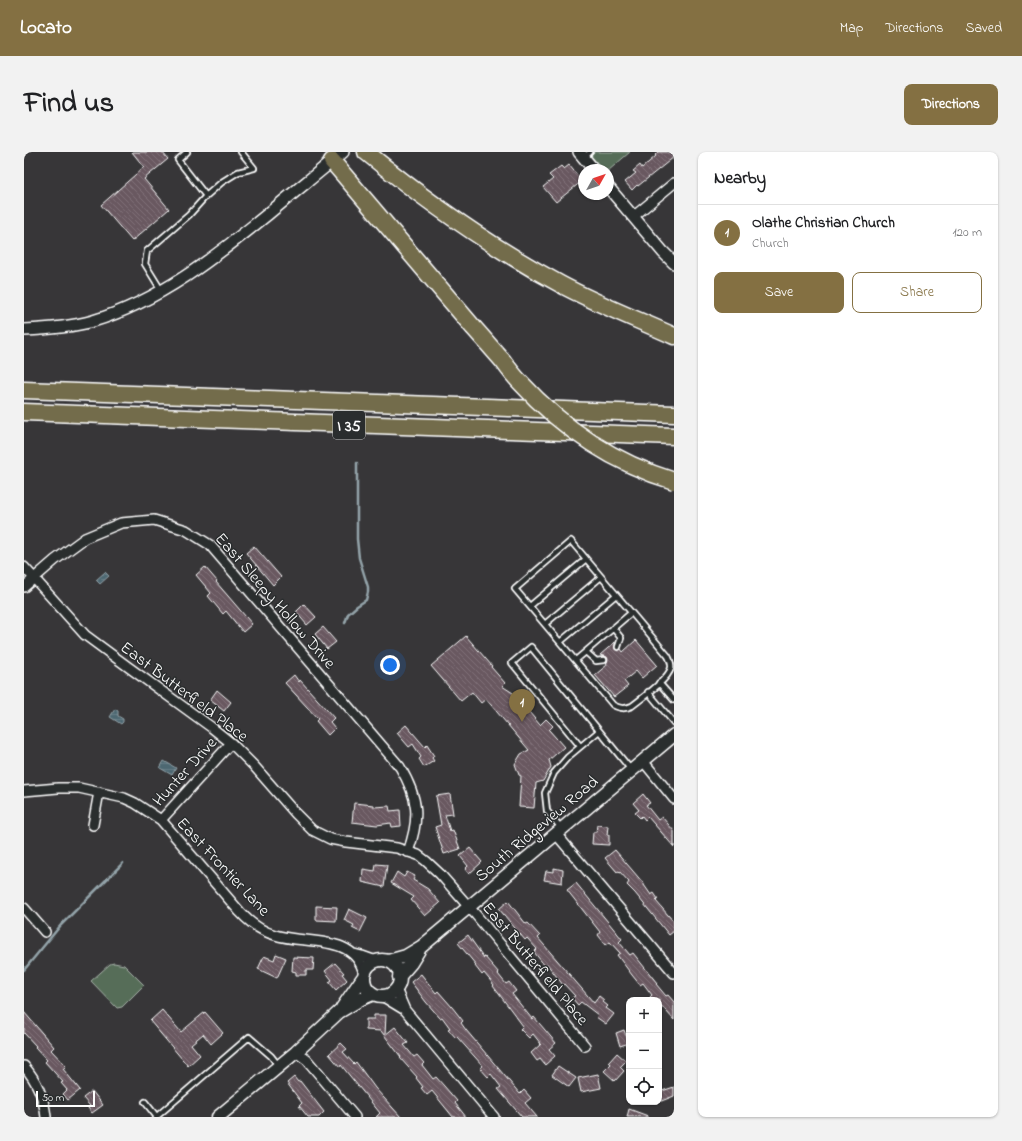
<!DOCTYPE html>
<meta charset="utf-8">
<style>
body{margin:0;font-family:"Indie Flower",sans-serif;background:#f2f2f2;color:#202124}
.controls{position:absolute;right:12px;bottom:12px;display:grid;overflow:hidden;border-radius:8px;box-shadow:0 1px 3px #0004}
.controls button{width:36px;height:36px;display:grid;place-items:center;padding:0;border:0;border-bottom:1px solid #e0e0e0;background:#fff;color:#202124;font:20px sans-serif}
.compass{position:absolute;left:554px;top:12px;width:36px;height:36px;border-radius:50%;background:#fff;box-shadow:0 1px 3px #0004;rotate:50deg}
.scale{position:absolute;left:12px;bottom:10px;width:59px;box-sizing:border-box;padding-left:4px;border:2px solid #fff;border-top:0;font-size:11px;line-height:14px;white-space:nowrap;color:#fff;-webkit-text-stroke:3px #2a2d2e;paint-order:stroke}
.you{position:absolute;left:366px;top:513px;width:14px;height:14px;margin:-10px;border:3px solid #fff;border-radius:50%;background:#1a73e8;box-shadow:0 0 0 6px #1a73e833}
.badge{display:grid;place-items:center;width:26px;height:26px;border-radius:50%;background:#847042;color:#fff;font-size:13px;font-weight:700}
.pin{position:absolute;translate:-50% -33px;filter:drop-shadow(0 1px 2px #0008)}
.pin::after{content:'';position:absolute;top:21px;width:14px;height:12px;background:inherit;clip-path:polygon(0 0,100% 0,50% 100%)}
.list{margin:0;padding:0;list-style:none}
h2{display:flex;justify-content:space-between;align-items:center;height:52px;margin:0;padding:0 16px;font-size:17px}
h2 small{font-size:13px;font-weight:400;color:#757577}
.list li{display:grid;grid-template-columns:26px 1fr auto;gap:12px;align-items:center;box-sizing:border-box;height:56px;padding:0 16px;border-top:1px solid #e0e0e0}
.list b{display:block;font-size:15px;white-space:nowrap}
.list p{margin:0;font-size:13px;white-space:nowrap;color:#757577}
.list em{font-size:13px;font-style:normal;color:#757577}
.actions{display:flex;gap:8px;padding:12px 16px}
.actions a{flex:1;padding:9px 0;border:1px solid #847042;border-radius:8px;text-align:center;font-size:14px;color:#847042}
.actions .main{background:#847042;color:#fff}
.icon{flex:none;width:22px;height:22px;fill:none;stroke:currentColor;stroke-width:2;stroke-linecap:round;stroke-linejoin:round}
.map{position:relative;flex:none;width:650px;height:965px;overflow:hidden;border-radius:8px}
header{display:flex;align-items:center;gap:24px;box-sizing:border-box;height:56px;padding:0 20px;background:#847042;color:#fff}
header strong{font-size:19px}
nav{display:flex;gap:22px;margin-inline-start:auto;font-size:14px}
.intro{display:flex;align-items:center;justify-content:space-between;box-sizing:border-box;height:96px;padding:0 24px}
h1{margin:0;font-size:28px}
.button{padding:10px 18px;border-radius:8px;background:#847042;color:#fff;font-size:14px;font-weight:700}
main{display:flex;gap:24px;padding:0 24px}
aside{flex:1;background:#fff;border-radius:8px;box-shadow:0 1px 3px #0004}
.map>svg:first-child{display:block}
.green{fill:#566d59;stroke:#aab6ac}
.water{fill:url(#water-rules);stroke:#94a4aa}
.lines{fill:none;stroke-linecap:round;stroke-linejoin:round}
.stream{stroke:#94a4aa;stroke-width:2.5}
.building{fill:url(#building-back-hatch);stroke:#fff}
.service-casing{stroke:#fff;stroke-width:8}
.minor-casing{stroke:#fff;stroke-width:12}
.tertiary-casing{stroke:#fff;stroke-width:14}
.secondary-casing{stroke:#fff;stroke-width:15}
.motorway-casing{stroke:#fff;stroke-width:19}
.service{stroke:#2a2d2e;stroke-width:4.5}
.minor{stroke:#2a2d2e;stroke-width:9}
.tertiary{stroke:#2a2d2e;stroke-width:11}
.secondary{stroke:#2a2d2e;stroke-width:12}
.motorway{stroke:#736c4b;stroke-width:16}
.motorway-bridge-casing{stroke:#fff;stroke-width:19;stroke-linecap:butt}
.motorway-bridge{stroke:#736c4b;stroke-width:16}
.labels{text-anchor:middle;stroke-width:3;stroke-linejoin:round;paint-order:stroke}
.shield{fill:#2a2d2e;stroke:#bfc0c0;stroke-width:1}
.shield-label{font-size:16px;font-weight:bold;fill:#fff}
.street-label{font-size:17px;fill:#fff;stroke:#2a2d2e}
</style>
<header>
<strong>Locato</strong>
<nav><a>Map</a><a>Directions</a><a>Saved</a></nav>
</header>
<div class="intro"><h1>Find us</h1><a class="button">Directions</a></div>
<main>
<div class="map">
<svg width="650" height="965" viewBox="0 0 650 965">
<defs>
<pattern id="water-rules" width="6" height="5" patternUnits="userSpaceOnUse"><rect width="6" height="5" fill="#4d6772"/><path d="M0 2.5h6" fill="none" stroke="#687e87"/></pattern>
<pattern id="building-back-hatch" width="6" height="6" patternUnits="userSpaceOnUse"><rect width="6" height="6" fill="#695861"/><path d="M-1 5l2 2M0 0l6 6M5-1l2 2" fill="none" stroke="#807179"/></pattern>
</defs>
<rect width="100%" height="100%" fill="#373638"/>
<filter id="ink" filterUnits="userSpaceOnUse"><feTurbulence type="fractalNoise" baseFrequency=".025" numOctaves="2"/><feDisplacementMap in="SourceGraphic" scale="8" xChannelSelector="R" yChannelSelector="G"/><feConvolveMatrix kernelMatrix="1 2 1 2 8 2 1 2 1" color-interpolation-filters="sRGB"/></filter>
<g filter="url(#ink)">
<path class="green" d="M 564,0 L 606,0 L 584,19 L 584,18 L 579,18 Z
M 90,811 L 100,813 L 120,833 L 98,855 L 93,856 L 67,829 L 86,812 Z"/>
<path class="water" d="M 81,420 L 85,424 L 76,432 L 72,428 Z
M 91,557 L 94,559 L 94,564 L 99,567 L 99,570 L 97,572 L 86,565 Z
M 140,609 L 152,616 L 148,623 L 136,616 Z"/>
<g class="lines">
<path class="stream" d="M 321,471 L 324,462 L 333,454 L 342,448 L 344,440 L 344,435 L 335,406 L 333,387 L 333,311
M 0,818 L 37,773 L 99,711"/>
</g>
<path class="building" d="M 108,0 L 138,0 L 144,7 L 120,27 L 145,57 L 108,89 L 77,53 L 120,15 Z
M 634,0 L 650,0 L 650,5 L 614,34 L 613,33 L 608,38 L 601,30 L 612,21 L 609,19 L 616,13 L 618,16 L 632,4 L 631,3 Z
M 545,13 L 558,29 L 532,50 L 519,35 L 529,27 L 525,23 L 537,14 L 540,17 Z
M 230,394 L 257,425 L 249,433 L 222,401 Z
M 181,415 L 193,429 L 192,430 L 228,472 L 219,480 L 202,459 L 199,462 L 184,444 L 187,441 L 172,423 Z
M 280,452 L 292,465 L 283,473 L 272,460 Z
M 299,475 L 312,490 L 303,497 L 291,482 Z
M 442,484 L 468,514 L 467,515 L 481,531 L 478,534 L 489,541 L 516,573 L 522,567 L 529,574 L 525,578 L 540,595 L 525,608 L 527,615 L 519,629 L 512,631 L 510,656 L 495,655 L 497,624 L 495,623 L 491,612 L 497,602 L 505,598 L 462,547 L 457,551 L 448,540 L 437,549 L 407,514 Z
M 612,488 L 633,513 L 618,526 L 612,519 L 600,529 L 604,534 L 590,545 L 571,523 L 583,513 L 582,511 L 584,508 L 583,505 L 576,503 L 591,490 L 591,497 L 594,499 L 597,497 L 599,500 Z
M 270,523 L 275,530 L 276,528 L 310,566 L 306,570 L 311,576 L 304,583 L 292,569 L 294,567 L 261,531 Z
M 193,538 L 207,550 L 200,559 L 186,548 Z
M 382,573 L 401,595 L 403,593 L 410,604 L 408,606 L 410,609 L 400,615 L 395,607 L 397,605 L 389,592 L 385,595 L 373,581 Z
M 426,642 L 429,662 L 421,663 L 426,679 L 429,678 L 436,697 L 420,702 L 411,675 L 417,673 L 412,644 Z
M 619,642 L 626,651 L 622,653 L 634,668 L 638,665 L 650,679 L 650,695 L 624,665 L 621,668 L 618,664 L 616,666 L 611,661 L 615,658 L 609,651 Z
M 330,651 L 350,653 L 350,655 L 365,654 L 366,659 L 376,658 L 377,674 L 368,675 L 367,671 L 353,673 L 328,670 Z
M 573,673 L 584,674 L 583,683 L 585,683 L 585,693 L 568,692 L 569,680 L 572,680 Z
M 446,696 L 458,710 L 445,722 L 441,717 L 444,714 L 436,704 Z
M 591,698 L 620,732 L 620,733 L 627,743 L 630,741 L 634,747 L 632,749 L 650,770 L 650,779 L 645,783 L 611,741 L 603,733 L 605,730 L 595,719 L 593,720 L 581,706 Z
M 352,712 L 363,713 L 360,735 L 338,730 L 339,717 L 351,719 Z
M 530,716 L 539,718 L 538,731 L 520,728 L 522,719 L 530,720 Z
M 373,720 L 380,725 L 383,720 L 391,724 L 389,728 L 404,737 L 416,751 L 401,764 L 387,748 L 390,745 L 367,731 Z
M 552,731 L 598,787 L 595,790 L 606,803 L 609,801 L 633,831 L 632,832 L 642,844 L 644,843 L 650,850 L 650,868 L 635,851 L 635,848 L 629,848 L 626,845 L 628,843 L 619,831 L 616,833 L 608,823 L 593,803 L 596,801 L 586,790 L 582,793 L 574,783 L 576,780 L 543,738 Z
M 484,749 L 502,772 L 504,771 L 516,784 L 514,786 L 570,851 L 575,844 L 580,848 L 579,850 L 584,854 L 582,856 L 590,862 L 582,872 L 572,865 L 574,863 L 557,850 L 554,853 L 548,846 L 551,844 L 540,832 L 539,833 L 523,812 L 521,814 L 510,800 L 513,797 L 503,786 L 501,788 L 475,757 Z
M 292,754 L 313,755 L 312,769 L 292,768 Z
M 325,757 L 343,766 L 336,780 L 328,776 L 330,773 L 320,768 Z
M 444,783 L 460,806 L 461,805 L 475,821 L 474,822 L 482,832 L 485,830 L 492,839 L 488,842 L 508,867 L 510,865 L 532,891 L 525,897 L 531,904 L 521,913 L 516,907 L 513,909 L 507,901 L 517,892 L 509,882 L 505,886 L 496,877 L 499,874 L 469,834 L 470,833 L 460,821 L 458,823 L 451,814 L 452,813 L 434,791 Z
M 252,802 L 262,806 L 253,826 L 234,817 L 240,804 L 250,808 Z
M 269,805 L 290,806 L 289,818 L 282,818 L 282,823 L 272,823 L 272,820 L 268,819 Z
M 311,811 L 320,821 L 318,822 L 323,828 L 312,838 L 305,830 L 308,828 L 301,819 Z
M 397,822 L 412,841 L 414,839 L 428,855 L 439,869 L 437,871 L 442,878 L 496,942 L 500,938 L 507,946 L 501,951 L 513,965 L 498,965 L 474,937 L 477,935 L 467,922 L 464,925 L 456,916 L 459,914 L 433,885 L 432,886 L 424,877 L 426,876 L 418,865 L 416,866 L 402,850 L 387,830 Z
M 138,858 L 157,880 L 181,860 L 199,881 L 187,892 L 179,882 L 167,892 L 176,903 L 164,914 L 126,869 Z
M 0,860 L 30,895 L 27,898 L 42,914 L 39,917 L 56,938 L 44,948 L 39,942 L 43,938 L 37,931 L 39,930 L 21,910 L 23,908 L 11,895 L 12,894 L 0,881 Z
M 350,863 L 362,863 L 361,883 L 371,875 L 384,891 L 380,893 L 390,905 L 393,903 L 400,911 L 398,913 L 409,927 L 412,925 L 420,934 L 433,949 L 431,951 L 442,965 L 429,965 L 408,939 L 403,943 L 397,936 L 399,935 L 392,926 L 393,925 L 376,906 L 377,905 L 357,879 L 342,878 L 342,867 L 350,867 Z
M 600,878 L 605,891 L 596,894 L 592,881 Z
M 317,891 L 323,897 L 319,900 L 330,912 L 332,910 L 351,936 L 377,965 L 352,965 L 356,961 L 317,913 L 316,915 L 305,902 Z
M 593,901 L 602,909 L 596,915 L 600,919 L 591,929 L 580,919 L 587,912 L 585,910 Z
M 534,914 L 552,926 L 545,935 L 528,923 Z
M 574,922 L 577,936 L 557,940 L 554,926 Z
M 270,925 L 274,930 L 276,929 L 300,960 L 295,965 L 284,965 L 275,954 L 278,951 L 263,931 Z
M 650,935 L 650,944 L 635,950 L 635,940 Z
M 68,939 L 79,953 L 68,961 L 64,956 L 66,954 L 59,946 Z
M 605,957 L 624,964 L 624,965 L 603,965 Z"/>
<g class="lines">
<g class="service-casing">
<path id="service" d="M 163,0 L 154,8 L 182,44
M 560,6 L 566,0
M 137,138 L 121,112 L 123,99 L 165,63 L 182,44 L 198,30 L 214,20 L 230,16 L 217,0
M 547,389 L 644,504 C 646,508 648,512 647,516 C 644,528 618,546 608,554 C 601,557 597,557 589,553 L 491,437 Z
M 506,454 L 562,407
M 521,472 L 577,425
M 589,476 L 597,486 L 594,495
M 536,490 L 592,443
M 562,500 L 572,509 L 580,508
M 552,508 L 607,461
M 635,531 L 650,548
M 624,540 L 650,571
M 556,594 L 488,511 L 507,495 L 608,619
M 538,677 L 523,659 L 521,641 L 530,621 L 544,605 L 575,579
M 121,950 L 133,965
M 132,965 L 225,885 L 247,904 L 254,913"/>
</g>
<g class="minor-casing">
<path id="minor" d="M 609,65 L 650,31
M 0,415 L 61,483 L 103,514 L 187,575 L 207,591 L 230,614 L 272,662 L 288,678 L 306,687 L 322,690 L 373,696 L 394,703 L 402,709 L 416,722 L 452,763 L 561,894
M 0,435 L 31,408 L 61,386 L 97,371 L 130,368 L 162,378 L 186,393 L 376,615 C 395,647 396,666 384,700
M 619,609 L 650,647
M 0,639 L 34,636 L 55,636 L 100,646 L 111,651 L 137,668 L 216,760 C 226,771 237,779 251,783 C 281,793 331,781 340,822
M 137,668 L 207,591
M 69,673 L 75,640
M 532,682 L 650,821
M 0,756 L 21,780
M 330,802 L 338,804 L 352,809
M 372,837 L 381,858 L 470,965
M 358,844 L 381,858
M 272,900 L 283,908 L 331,965
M 0,914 C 13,929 20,946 22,965"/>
</g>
<g class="tertiary-casing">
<path id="tertiary" d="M 555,0 L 570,18
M 584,35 L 639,100 L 650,111
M 0,178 C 23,177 47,175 69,169 C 136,149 191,105 244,62 C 269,41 294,21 319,0"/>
</g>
<g class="secondary-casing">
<path id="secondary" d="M340 826a18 18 0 1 1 36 0a18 18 0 1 1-36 0Z
M 364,809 L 382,804 L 397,795 L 650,583
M 375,825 L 387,811 L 395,798
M 318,856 L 340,824
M 194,965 L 272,900 L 315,860 L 337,847 L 349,842"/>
</g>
<g class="motorway-casing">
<path id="motorway" d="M 342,0 C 403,50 467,95 536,132 C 573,152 612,167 650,184
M 308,9 L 449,175
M 0,238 L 650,262
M 0,260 L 650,284"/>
</g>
<use href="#service" class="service"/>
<use href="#minor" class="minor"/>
<use href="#tertiary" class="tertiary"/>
<use href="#secondary" class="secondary"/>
<use href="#motorway" class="motorway"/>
<g class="motorway-bridge-casing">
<path id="motorway-bridge" d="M 449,175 C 459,186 469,198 479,209 C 484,216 490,224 496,230 C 538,276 590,311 650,329"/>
</g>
<use href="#motorway-bridge" class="motorway-bridge"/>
</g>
</g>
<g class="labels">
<rect class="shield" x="309" y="259" width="32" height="28" rx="3"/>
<g class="shield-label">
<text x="325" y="279">I 35</text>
</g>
<g class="street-label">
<text transform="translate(252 448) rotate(49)" y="6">East Sleepy Hollow Drive</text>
<text transform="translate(161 539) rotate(37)" y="6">East Butterfield Place</text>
<text transform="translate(160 619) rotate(-48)" y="6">Hunter Drive</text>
<text transform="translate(512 676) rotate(-40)" y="6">South Ridgeview Road</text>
<text transform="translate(200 714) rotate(47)" y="6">East Frontier Lane</text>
<text transform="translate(512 811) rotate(50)" y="6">East Butterfield Place</text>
</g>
</g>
</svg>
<div class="controls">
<button>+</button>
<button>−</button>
<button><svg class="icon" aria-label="locate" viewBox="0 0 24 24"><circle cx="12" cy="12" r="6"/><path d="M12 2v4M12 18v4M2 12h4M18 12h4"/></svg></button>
</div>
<svg class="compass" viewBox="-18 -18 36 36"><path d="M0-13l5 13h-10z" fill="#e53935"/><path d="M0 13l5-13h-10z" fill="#757577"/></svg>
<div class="scale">50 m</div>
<div class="you"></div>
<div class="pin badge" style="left:498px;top:570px">1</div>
</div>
<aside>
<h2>Nearby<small></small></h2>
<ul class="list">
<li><span class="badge">1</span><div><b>Olathe Christian Church</b><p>Church</p></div><em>120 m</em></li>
</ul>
<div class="actions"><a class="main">Save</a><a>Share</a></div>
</aside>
</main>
